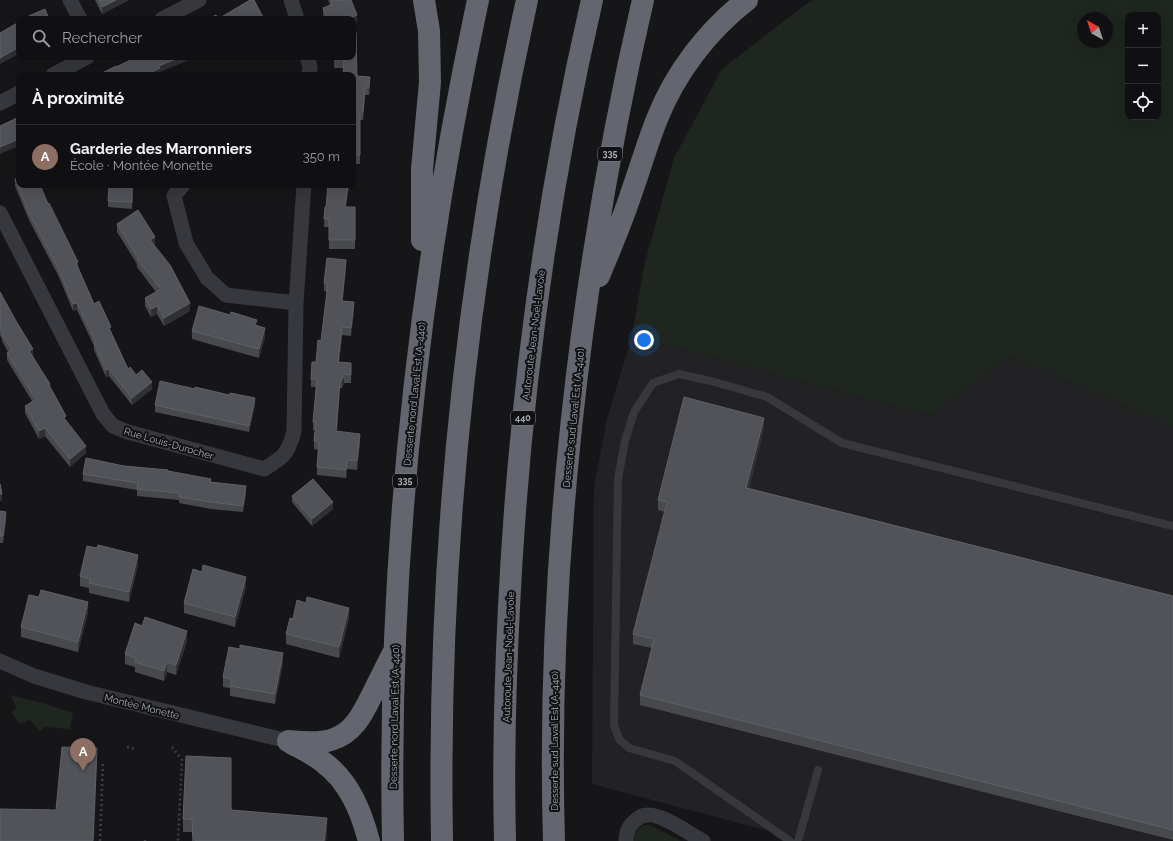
<!DOCTYPE html>
<html lang="fr">
<meta charset="utf-8">
<style>
body{margin:0;font-family:Raleway,sans-serif;background:#1e1e20;color:#f1f3f6}
.controls{position:absolute;right:12px;top:12px;display:grid;overflow:hidden;border-radius:8px;box-shadow:0 4px 16px #0002}
.controls button{width:36px;height:36px;display:grid;place-items:center;padding:0;border:0;border-bottom:1px solid #303032;background:#101012;color:#f1f3f6;font:20px sans-serif}
.compass{position:absolute;left:1077px;top:12px;width:36px;height:36px;border-radius:50%;background:#101012;box-shadow:0 4px 16px #0002;rotate:321deg}
.you{position:absolute;left:644px;top:340px;width:14px;height:14px;margin:-10px;border:3px solid #fff;border-radius:50%;background:#1a73e8;box-shadow:0 0 0 6px #1a73e833}
.badge{display:grid;place-items:center;width:26px;height:26px;border-radius:50%;background:#2563eb;color:#fff;font-size:13px;font-weight:700}
.pin{position:absolute;translate:-50% -33px;filter:drop-shadow(0 1px 2px #0008)}
.pin::after{content:'';position:absolute;top:21px;width:14px;height:12px;background:inherit;clip-path:polygon(0 0,100% 0,50% 100%)}
.list{margin:0;padding:0;list-style:none}
h2{display:flex;justify-content:space-between;align-items:center;height:52px;margin:0;padding:0 16px;font-size:17px}
h2 small{font-size:13px;font-weight:400;color:#9c9d9f}
.list li{display:grid;grid-template-columns:26px 1fr auto;gap:12px;align-items:center;box-sizing:border-box;height:64px;padding:0 16px;border-top:1px solid #303032}
.list b{display:block;font-size:15px;white-space:nowrap}
.list p{margin:0;font-size:13px;white-space:nowrap;color:#9c9d9f}
.list em{font-size:13px;font-style:normal;color:#9c9d9f}
.icon{flex:none;width:22px;height:22px;fill:none;stroke:currentColor;stroke-width:2;stroke-linecap:round;stroke-linejoin:round}
.map{position:relative;flex:none;width:1173px;height:841px;overflow:hidden}
.search{position:absolute;background:#101012;box-shadow:0 4px 16px #0002;left:16px;top:16px;width:340px;height:44px;display:flex;align-items:center;gap:10px;box-sizing:border-box;padding:0 14px;border-radius:8px;color:#9c9d9f;font-size:15px}
.panel{position:absolute;background:#101012;box-shadow:0 4px 16px #0002;left:16px;top:72px;width:340px;height:116px;border-radius:8px}
.map>svg:first-child{display:block}
.built{fill:#222225}
.green{fill:#1e261f;fill-rule:evenodd}
.lines{fill:none;stroke-linecap:round;stroke-linejoin:round}
.path{stroke:#3d3f44;stroke-width:2.5;stroke-dasharray:2 3;stroke-linecap:butt}
.lane{stroke:#37383d;stroke-width:8}
.street{stroke:#37383d;stroke-width:15}
.highway{stroke:#63666e;stroke-width:22}
.wall{fill:#47494d}
.shaded-wall{fill:#2f3033}
.building{fill:#525359;stroke:#5f6168}
.labels{text-anchor:middle;stroke-width:4;stroke-linejoin:round;paint-order:stroke}
.shield{fill:#111113;stroke:#7b7e86;stroke-width:1}
.shield-label{font-size:9px;font-weight:bold;fill:#a8adb8}
.street-label{font-size:10px;fill:#a8adb8;stroke:#111113}
</style>
<div class="map">
<svg width="1173" height="841" viewBox="0 0 1173 841">
<rect width="100%" height="100%" fill="#161618"/>
<path class="built" d="M 632,336 L 930,416 L 1009,356 L 1173,427 L 1173,841 L 806,841 L 592,784 L 594,487 L 607,419 Z"/>
<path class="green" d="M 814,0 L 1173,0 L 1173,427 L 1009,356 L 930,416 L 632,336 L 644,266 L 674,158 L 722,69 L 806,4 ZM 1128,15 L 1158,15 L 1158,117 L 1128,117 ZM 1083,18 L 1107,18 L 1107,42 L 1083,42 Z
M 10,695 L 42,703 L 73,713 L 70,729 L 44,727 L 40,731 L 30,720 L 20,724 L 11,712 L 17,708 Z
M 644,825 L 650,825 L 681,841 L 634,841 C 634,833 637,829 644,825 Z"/>
<g class="lines">
<path class="path" d="M 127,747 L 135,749
M 172,747 L 182,760 L 178,841
M 100,841 L 103,762
M 145,841 L 145,840"/>
<path class="lane" d="M 790,841 L 675,761 L 629,748 L 619,739 L 614,725 L 618,479 L 625,441 L 634,412 L 653,383 L 679,374 L 711,381 L 767,397 L 842,443 L 1173,526
M 798,841 L 818,770"/>
<path class="street" d="M 70,0 L 80,19
M 291,0 L 297,19
M 162,19 L 199,0
M 307,57 L 310,67 L 309,75
M 53,75 L 87,57
M 0,103 L 19,93
M 183,185 L 174,196 L 186,243 L 207,278 L 226,295 L 296,303
M 0,213 L 103,414 L 113,426 L 128,432 L 264,469 C 284,457 288,454 294,431 L 296,303 L 304,185
M 0,661 L 34,676 L 86,692 L 288,741
M 626,841 C 626,832 629,825 636,820 C 639,817 643,815 647,815 C 661,813 690,834 703,841"/>
<path class="highway" d="M 422,240 L 422,169 L 430,82 L 429,31 L 424,0
M 599,276 C 610,249 622,222 631,194 C 640,169 647,144 657,119 C 675,73 708,30 747,0
M 288,741 C 302,742 317,744 331,740 C 355,733 364,711 374,691 C 380,679 386,667 392,655
M 291,743 C 302,749 313,754 323,762 C 349,781 361,811 369,841
M 393,841 C 387,558 419,276 478,0
M 442,841 C 437,558 466,276 527,0
M 505,841 C 503,763 505,685 509,607 C 519,403 546,199 592,0
M 554,841 C 549,672 560,503 582,335 C 597,223 617,111 643,0"/>
</g>
<path class="wall" d="M 95,0 L 129,0 L 102,14 Z
M 328,0 L 351,0 L 357,22 L 353,23 L 353,19 L 325,19 L 323,15 L 323,8 L 330,5 Z
M 334,57 L 353,57 L 357,76 L 370,85 L 369,95 L 365,95 L 363,120 L 360,120 L 360,164 L 353,164 L 353,75 L 344,68 L 334,68 Z
M 15,179 L 48,204 L 78,268 L 94,304 L 111,332 L 128,369 L 136,375 L 152,389 L 132,405 L 109,376 L 106,377 L 94,350 L 94,346 L 77,310 L 73,311 L 59,277 L 29,220 L 15,186 Z
M 133,185 L 132,209 L 108,207 L 108,201 Z
M 349,185 L 346,207 L 355,207 L 355,249 L 329,249 L 329,227 L 324,227 L 325,207 L 326,207 Z
M 117,224 L 155,245 L 154,245 L 190,311 L 164,326 L 157,314 L 151,317 L 145,306 L 145,298 L 156,292 L 137,267 L 137,264 L 117,232 Z
M 346,268 L 342,301 L 354,311 L 351,336 L 342,335 L 339,362 L 351,371 L 351,383 L 344,383 L 342,388 L 340,388 L 337,431 L 360,442 L 357,470 L 347,469 L 346,478 L 317,475 L 317,467 L 318,450 L 314,449 L 314,441 L 315,430 L 313,430 L 313,422 L 316,387 L 311,387 L 311,379 L 316,362 L 321,341 L 327,292 L 324,291 L 324,283 Z
M 0,292 L 33,356 L 50,387 L 66,421 L 86,453 L 70,467 L 45,436 L 39,439 L 25,413 L 25,406 L 32,401 L 7,360 L 7,353 L 8,352 L 2,341 L 2,339 L 0,335 Z
M 257,325 L 265,337 L 259,358 L 192,339 L 192,331 Z
M 155,405 L 255,405 L 249,432 L 155,412 Z
M 764,428 L 749,488 L 1173,596 L 1173,840 L 640,705 L 640,695 L 652,648 L 633,644 L 633,634 L 665,512 L 658,510 L 658,500 Z
M 124,466 L 168,471 L 211,482 L 246,493 L 243,512 L 211,509 L 179,503 L 179,500 L 137,496 L 137,490 L 83,481 L 83,474 Z
M 292,496 L 333,509 L 312,526 L 292,502 Z
M 0,511 L 6,519 L 3,543 L 0,543 Z
M 138,565 L 129,602 L 89,593 L 89,588 L 80,586 L 80,576 Z
M 202,572 L 246,587 L 235,627 L 184,613 L 184,603 Z
M 39,597 L 88,612 L 78,652 L 21,637 L 21,627 Z
M 349,618 L 339,658 L 286,644 L 286,634 L 293,619 Z
M 187,641 L 176,675 L 167,672 L 164,681 L 135,672 L 135,667 L 125,664 L 125,654 Z
M 283,663 L 275,704 L 230,696 L 230,688 L 223,687 L 223,677 Z
M 231,810 L 327,831 L 326,841 L 192,841 L 192,832 L 183,832 L 183,819 Z"/>
<path class="shaded-wall" d="M 116,0 L 129,0 L 102,14 L 102,7 Z
M 357,15 L 357,22 L 353,23 L 353,19 L 347,19 Z
M 19,47 L 19,54 L 0,64 L 0,58 Z
M 180,57 L 189,57 L 189,60 L 160,72 L 160,74 L 159,75 L 145,75 L 159,66 Z
M 365,87 L 365,95 L 363,120 L 363,112 Z
M 19,139 L 19,146 L 0,154 L 0,147 Z
M 348,185 L 349,185 L 345,215 L 345,207 Z
M 155,237 L 155,245 L 150,248 L 150,240 Z
M 346,260 L 346,268 L 342,309 L 342,301 Z
M 78,262 L 78,268 L 76,263 Z
M 354,302 L 354,311 L 351,336 L 351,328 Z
M 77,303 L 77,310 L 73,311 L 73,304 Z
M 190,303 L 190,311 L 164,326 L 164,318 Z
M 157,306 L 157,314 L 151,317 L 151,309 Z
M 342,327 L 342,335 L 338,371 L 338,362 Z
M 265,328 L 265,337 L 259,358 L 259,349 Z
M 33,349 L 33,356 L 29,351 Z
M 109,369 L 109,376 L 106,377 L 106,370 Z
M 344,374 L 344,383 L 342,388 L 342,380 Z
M 340,380 L 340,388 L 336,440 L 336,431 Z
M 152,382 L 152,389 L 132,405 L 132,398 Z
M 255,398 L 255,405 L 249,432 L 249,426 Z
M 764,418 L 764,428 L 746,498 L 746,488 Z
M 45,428 L 45,436 L 39,439 L 39,431 Z
M 360,434 L 360,442 L 357,470 L 357,461 Z
M 86,446 L 86,453 L 70,467 L 70,459 Z
M 347,460 L 347,469 L 346,478 L 346,470 Z
M 246,486 L 246,493 L 243,512 L 243,506 Z
M 0,494 L 2,494 L 2,501 L 0,501 Z
M 333,502 L 333,509 L 312,526 L 312,519 Z
M 6,512 L 6,519 L 3,543 L 3,536 Z
M 138,555 L 138,565 L 129,602 L 129,592 Z
M 246,577 L 246,587 L 235,627 L 235,617 Z
M 88,602 L 88,612 L 78,652 L 78,642 Z
M 349,608 L 349,618 L 339,658 L 339,647 Z
M 187,631 L 187,641 L 176,675 L 176,665 Z
M 283,653 L 283,663 L 275,704 L 275,694 Z
M 167,662 L 167,672 L 164,681 L 164,671 Z
M 97,748 L 97,762 L 94,841 L 92,841 Z
M 327,818 L 327,831 L 326,841 L 324,841 Z"/>
<path class="building" d="M 99,0 L 116,0 L 102,7 Z
M 250,0 L 254,0 L 264,19 L 208,19 L 216,15 L 218,19 Z
M 331,0 L 351,0 L 357,15 L 347,19 L 328,19 L 323,8 L 333,4 Z
M 45,9 L 49,19 L 22,19 Z
M 19,22 L 19,47 L 0,58 L 0,33 Z
M 353,32 L 356,32 L 357,76 L 370,77 L 369,87 L 365,87 L 363,112 L 360,112 L 360,155 L 353,155 L 353,75 L 343,75 L 344,59 L 334,60 L 334,57 L 353,57 Z
M 137,57 L 180,57 L 159,66 L 160,68 L 145,75 L 98,75 L 116,66 L 116,67 Z
M 19,117 L 19,139 L 0,147 L 0,126 Z
M 19,178 L 19,185 L 40,185 L 48,204 L 49,203 L 78,262 L 76,263 L 94,304 L 99,301 L 111,327 L 109,328 L 128,369 L 130,367 L 136,375 L 142,370 L 152,382 L 132,398 L 109,369 L 106,370 L 94,343 L 96,342 L 77,303 L 73,304 L 59,270 L 29,213 L 15,179 Z
M 109,185 L 132,185 L 132,202 L 108,201 Z
M 328,185 L 348,185 L 345,207 L 355,207 L 355,240 L 329,240 L 329,219 L 324,219 L 325,207 L 326,207 Z
M 138,210 L 155,237 L 150,240 L 170,265 L 190,303 L 164,318 L 157,306 L 151,309 L 145,298 L 161,289 L 137,259 L 138,258 L 117,224 Z
M 327,258 L 346,260 L 342,301 L 354,302 L 351,328 L 342,327 L 338,362 L 351,363 L 351,375 L 344,374 L 342,380 L 340,380 L 336,431 L 360,434 L 357,461 L 347,460 L 346,470 L 317,467 L 319,442 L 314,441 L 316,422 L 313,422 L 317,379 L 311,379 L 312,362 L 316,362 L 318,340 L 321,341 L 328,283 L 324,283 Z
M 0,292 L 16,321 L 33,349 L 29,351 L 50,384 L 49,385 L 66,416 L 64,418 L 86,446 L 70,459 L 45,428 L 39,431 L 25,406 L 36,400 L 7,353 L 12,350 L 2,334 L 3,333 L 0,328 Z
M 199,306 L 230,315 L 231,312 L 257,320 L 255,325 L 265,328 L 259,349 L 192,331 Z
M 160,381 L 195,389 L 195,387 L 229,395 L 230,393 L 255,398 L 249,426 L 155,405 Z
M 684,397 L 764,418 L 746,488 L 1173,596 L 1173,830 L 640,695 L 654,639 L 633,634 L 667,502 L 658,500 Z
M 86,458 L 124,466 L 168,470 L 168,471 L 211,479 L 210,482 L 246,486 L 243,506 L 211,502 L 179,497 L 179,493 L 137,489 L 138,483 L 83,474 Z
M 313,479 L 333,502 L 312,519 L 292,496 Z
M 0,484 L 2,494 L 0,494 Z
M 0,511 L 6,512 L 3,536 L 0,536 Z
M 98,545 L 138,555 L 129,592 L 89,583 L 90,579 L 80,576 L 87,546 L 97,548 Z
M 203,565 L 246,577 L 235,617 L 184,603 L 193,569 L 202,572 Z
M 41,590 L 88,602 L 78,642 L 21,627 L 29,595 L 39,597 Z
M 307,597 L 349,608 L 339,647 L 286,634 L 290,618 L 293,619 L 297,600 L 306,603 Z
M 145,617 L 187,631 L 176,665 L 167,662 L 164,671 L 135,662 L 136,658 L 125,654 L 135,623 L 142,626 Z
M 240,645 L 283,653 L 275,694 L 230,686 L 232,679 L 223,677 L 229,647 L 240,649 Z
M 62,747 L 97,748 L 93,840 L 92,841 L 0,841 L 0,809 L 56,810 Z
M 186,756 L 231,758 L 231,810 L 327,818 L 324,841 L 196,841 L 193,837 L 192,819 L 183,819 Z"/>
<g class="labels">
<g class="shield">
<rect x="598" y="147" width="24" height="14" rx="3"/>
<rect x="511" y="411" width="24" height="14" rx="3"/>
<rect x="393" y="474" width="24" height="14" rx="3"/>
</g>
<g class="shield-label">
<text x="610" y="157">335</text>
<text x="523" y="421">440</text>
<text x="405" y="484">335</text>
</g>
<g class="street-label">
<text transform="translate(533 335) rotate(-83)" y="4">Autoroute Jean-Noël-Lavoie</text>
<text transform="translate(414 394) rotate(-84)" y="4">Desserte nord Laval Est (A-440)</text>
<text transform="translate(573 418) rotate(-84)" y="4">Desserte sud Laval Est (A-440)</text>
<text transform="translate(169 443) rotate(16)" y="4">Rue Louis-Durocher</text>
<text transform="translate(508 657) rotate(-88)" y="4">Autoroute Jean-Noël-Lavoie</text>
<text transform="translate(142 706) rotate(14)" y="4">Montée Monette</text>
<text transform="translate(394 717) rotate(-89)" y="4">Desserte nord Laval Est (A-440)</text>
<text transform="translate(554 741) rotate(-90)" y="4">Desserte sud Laval Est (A-440)</text>
</g>
</g>
</svg>
<div class="controls">
<button>+</button>
<button>−</button>
<button><svg class="icon" aria-label="locate" viewBox="0 0 24 24"><circle cx="12" cy="12" r="6"/><path d="M12 2v4M12 18v4M2 12h4M18 12h4"/></svg></button>
</div>
<svg class="compass" viewBox="-18 -18 36 36"><path d="M0-13l5 13h-10z" fill="#e53935"/><path d="M0 13l5-13h-10z" fill="#9c9d9f"/></svg>
<div class="you"></div>
<div class="pin badge" style="left:83px;top:771px;background:#8d6e63">A</div>
<div class="search"><svg class="icon" aria-label="search" viewBox="0 0 24 24"><circle cx="10" cy="10" r="6"/><path d="M15 15l6 6"/></svg>Rechercher</div>
<section class="panel">
<h2>À proximité<small></small></h2>
<ul class="list">
<li><span class="badge" style="background:#8d6e63">A</span><div><b>Garderie des Marronniers</b><p>École · Montée Monette</p></div><em>350 m</em></li>
</ul>
</section>
</div>
